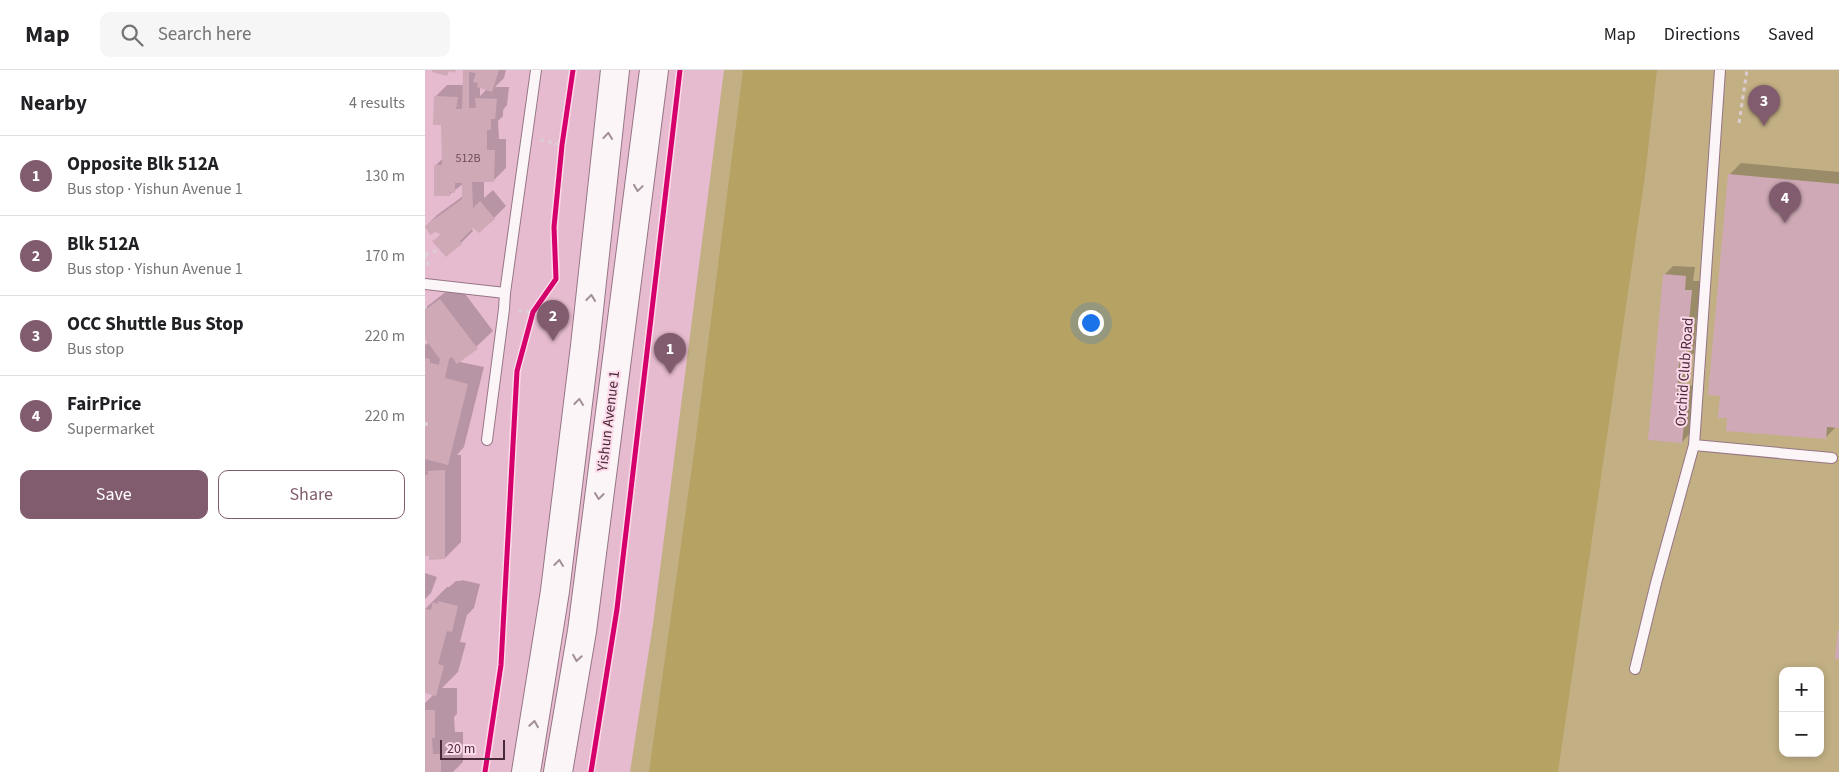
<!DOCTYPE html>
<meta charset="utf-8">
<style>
body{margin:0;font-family:"Source Sans 3",sans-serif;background:#f6f6f6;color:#202124}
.controls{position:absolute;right:15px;bottom:15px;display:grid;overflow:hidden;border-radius:10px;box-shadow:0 2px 8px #0003}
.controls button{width:45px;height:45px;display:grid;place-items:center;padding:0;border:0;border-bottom:1px solid #e0e0e0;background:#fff;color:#202124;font:25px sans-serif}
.scale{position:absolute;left:15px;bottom:12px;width:65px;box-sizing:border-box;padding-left:5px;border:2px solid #4a2939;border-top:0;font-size:14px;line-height:18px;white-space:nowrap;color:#4a2939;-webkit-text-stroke:4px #fddae9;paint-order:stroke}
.you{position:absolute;left:665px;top:252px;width:18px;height:18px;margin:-12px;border:4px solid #fff;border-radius:50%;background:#1a73e8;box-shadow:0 0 0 8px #1a73e833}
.badge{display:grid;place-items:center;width:32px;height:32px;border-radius:50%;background:#815c6e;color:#fff;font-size:16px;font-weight:700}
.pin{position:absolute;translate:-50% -41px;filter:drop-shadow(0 1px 2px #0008)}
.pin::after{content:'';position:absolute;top:26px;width:18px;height:15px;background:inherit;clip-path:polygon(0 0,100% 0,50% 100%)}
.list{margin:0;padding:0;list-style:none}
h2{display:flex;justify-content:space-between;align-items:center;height:65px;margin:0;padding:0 20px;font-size:21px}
h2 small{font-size:16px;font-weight:400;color:#757577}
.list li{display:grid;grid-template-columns:32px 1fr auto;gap:15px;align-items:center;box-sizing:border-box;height:80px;padding:0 20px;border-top:1px solid #e0e0e0}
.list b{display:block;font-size:19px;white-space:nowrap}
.list p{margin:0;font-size:16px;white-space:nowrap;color:#757577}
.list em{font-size:16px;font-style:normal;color:#757577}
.actions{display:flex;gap:10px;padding:15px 20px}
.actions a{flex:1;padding:11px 0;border:1px solid #815c6e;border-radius:10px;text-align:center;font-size:18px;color:#815c6e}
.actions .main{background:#815c6e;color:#fff}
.icon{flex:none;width:28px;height:28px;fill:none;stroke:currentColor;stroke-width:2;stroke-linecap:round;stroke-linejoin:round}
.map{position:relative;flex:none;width:1414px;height:702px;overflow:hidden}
header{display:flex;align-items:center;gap:30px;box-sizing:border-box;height:70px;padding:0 25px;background:#fff;border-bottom:1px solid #e0e0e0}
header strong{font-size:24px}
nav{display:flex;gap:28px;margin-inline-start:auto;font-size:18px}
.search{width:350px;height:45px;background:#f6f6f6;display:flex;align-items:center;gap:12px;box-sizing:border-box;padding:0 18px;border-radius:10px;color:#757577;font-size:19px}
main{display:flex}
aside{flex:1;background:#fff}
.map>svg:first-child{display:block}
.green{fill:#c2af84;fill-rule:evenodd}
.forest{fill:#b6a263}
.shadow{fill:#0003;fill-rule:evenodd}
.building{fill:#cfaab6}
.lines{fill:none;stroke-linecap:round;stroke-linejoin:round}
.service-casing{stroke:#967585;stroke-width:12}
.primary-casing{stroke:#967585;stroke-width:30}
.path{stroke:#dbcdd3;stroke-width:3;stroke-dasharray:4 4;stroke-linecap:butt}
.service{stroke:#fbf5f8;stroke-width:10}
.primary{stroke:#fbf5f8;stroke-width:28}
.cycleway-casing{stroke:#fddae9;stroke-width:8}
.cycleway{stroke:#d6006c;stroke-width:5}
.oneway{stroke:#a28f98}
.labels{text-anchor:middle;stroke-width:4;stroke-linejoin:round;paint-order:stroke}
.number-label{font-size:12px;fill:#6d4b5a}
.street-label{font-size:15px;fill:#4a2939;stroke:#fddae9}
</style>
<header>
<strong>Map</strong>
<div class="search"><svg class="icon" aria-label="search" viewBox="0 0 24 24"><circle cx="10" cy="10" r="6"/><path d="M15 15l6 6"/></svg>Search here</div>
<nav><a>Map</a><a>Directions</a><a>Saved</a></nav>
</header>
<main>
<aside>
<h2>Nearby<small>4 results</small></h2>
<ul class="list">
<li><span class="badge">1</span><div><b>Opposite Blk 512A</b><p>Bus stop · Yishun Avenue 1</p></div><em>130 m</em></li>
<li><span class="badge">2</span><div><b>Blk 512A</b><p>Bus stop · Yishun Avenue 1</p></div><em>170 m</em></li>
<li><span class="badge">3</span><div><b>OCC Shuttle Bus Stop</b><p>Bus stop</p></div><em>220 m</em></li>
<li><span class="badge">4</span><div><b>FairPrice</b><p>Supermarket</p></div><em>220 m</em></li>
</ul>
<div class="actions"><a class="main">Save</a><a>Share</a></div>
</aside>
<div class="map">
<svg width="1414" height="702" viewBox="0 0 1414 702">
<rect width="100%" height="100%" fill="#e7bbcf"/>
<path class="green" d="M 299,0 L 1414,0 L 1414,702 L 205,702 L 228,554 ZM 1358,601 L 1395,601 L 1395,683 L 1358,683 Z"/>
<path class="forest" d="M 318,0 L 1232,0 L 1220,106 L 1133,702 L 224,702 L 270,375 Z"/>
<path class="shadow" d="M 39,0 L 81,0 L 79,8 L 70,17 L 84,17 L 82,35 L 78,40 L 78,46 L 73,51 L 74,69 L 81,69 L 81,98 L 69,110 L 59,111 L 59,128 L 68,120 L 81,136 L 69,148 L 44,154 L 48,161 L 36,173 L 9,171 L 16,164 L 11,160 L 6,164 L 0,157 L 12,145 L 38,126 L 39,113 L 24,125 L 10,96 L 18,88 L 17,54 L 10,27 L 22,15 L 39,15 ZM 55,17 L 62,19 L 55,26 Z
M 1316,93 L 1414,102 L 1414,357 L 1411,357 L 1400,368 L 1304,105 Z
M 1248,196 L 1270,197 L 1268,211 L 1275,211 L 1269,283 L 1262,290 L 1260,315 L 1270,316 L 1266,362 L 1257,372 L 1239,205 Z
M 32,213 L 68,261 L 35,292 L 59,297 L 39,377 L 32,385 L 36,385 L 36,472 L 20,488 L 0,485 L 0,275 L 4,272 L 0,266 L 0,238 Z
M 0,503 L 12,507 L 6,523 L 0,529 Z
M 37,510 L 55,514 L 49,538 L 42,545 L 35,572 L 41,573 L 33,602 L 17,618 L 32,618 L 32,644 L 29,647 L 30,662 L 38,662 L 38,692 L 28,702 L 0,702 L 0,633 L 9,624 L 0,622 L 0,539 L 22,517 L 24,517 L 31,511 L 35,511 Z"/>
<path class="building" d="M 7,0 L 31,0 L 30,3 L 24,1 L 22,6 L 7,2 Z
M 38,0 L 74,0 L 67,22 L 52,17 L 53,13 L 48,12 L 51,3 L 44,2 L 44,38 L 51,38 L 50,28 L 72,29 L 70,49 L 66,49 L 66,60 L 62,60 L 62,80 L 70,80 L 69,112 L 47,112 L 48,138 L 55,131 L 70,149 L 54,163 L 48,158 L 35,171 L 37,174 L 21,187 L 7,171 L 16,165 L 11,162 L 5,165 L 0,156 L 37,129 L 37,113 L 30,113 L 30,123 L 25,122 L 25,126 L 9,126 L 9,95 L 17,95 L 16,55 L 8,55 L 9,26 L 33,27 L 31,39 L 37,39 Z
M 1303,104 L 1414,114 L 1414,358 L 1402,357 L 1401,369 L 1301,361 L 1302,348 L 1293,348 L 1295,326 L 1283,325 Z
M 1238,204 L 1261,206 L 1260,220 L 1267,220 L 1260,294 L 1254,293 L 1252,324 L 1262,325 L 1257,373 L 1223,370 Z
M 15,229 L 53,279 L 32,294 L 27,287 L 24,289 L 20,308 L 43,314 L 23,395 L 0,389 L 0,288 L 5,289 L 5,293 L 14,295 L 15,289 L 0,269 L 0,240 Z
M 20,400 L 20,489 L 4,490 L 4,486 L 0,486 L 0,405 L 3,405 L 3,401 Z
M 13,531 L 33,536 L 27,562 L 22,561 L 13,594 L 19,596 L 11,626 L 0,623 L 0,539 L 6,540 L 8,532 L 13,534 Z
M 1413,560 L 1414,560 L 1414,589 L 1410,589 Z
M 0,640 L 10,640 L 10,668 L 7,668 L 8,684 L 16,684 L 16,702 L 0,702 Z"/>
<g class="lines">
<g class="service-casing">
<path id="service" d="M 0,214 L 80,223
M 62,370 L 79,239 L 80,223 L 111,0
M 1269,375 L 1407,388
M 1210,599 L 1231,513 L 1269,375 L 1295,0"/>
</g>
<g class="primary-casing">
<path id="primary" d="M 101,702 L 130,521 L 160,276 L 190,0
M 133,702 L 157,561 L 229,0"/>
</g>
<path class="path" d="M 1314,53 L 1322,0
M 115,70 L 137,75
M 0,184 L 3,194 L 2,199
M 0,184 L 14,180
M 0,239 L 0,230
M 93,241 L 108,242
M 0,354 L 3,354
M 166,702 L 192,539 L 244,95"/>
<use href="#service" class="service"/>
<use href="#primary" class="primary"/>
<g class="cycleway-casing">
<path id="cycleway" d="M 60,702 L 76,595 L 92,301 L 108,242 L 131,209 L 129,157 L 137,75 L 148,0
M 166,702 L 192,539 L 255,0"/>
</g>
<use href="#cycleway" class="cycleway"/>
</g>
<defs><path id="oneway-chevron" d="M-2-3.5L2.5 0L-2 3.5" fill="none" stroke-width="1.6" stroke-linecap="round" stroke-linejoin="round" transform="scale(1.25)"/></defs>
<g class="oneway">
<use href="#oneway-chevron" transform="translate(183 66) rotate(-84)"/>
<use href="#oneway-chevron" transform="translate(213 118) rotate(98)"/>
<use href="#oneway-chevron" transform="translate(166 228) rotate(-84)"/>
<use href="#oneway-chevron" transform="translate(154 332) rotate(-83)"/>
<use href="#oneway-chevron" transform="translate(174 426) rotate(97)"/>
<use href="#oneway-chevron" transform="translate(134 493) rotate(-83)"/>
<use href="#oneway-chevron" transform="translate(152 588) rotate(99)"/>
<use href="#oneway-chevron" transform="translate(109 654) rotate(-81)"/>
</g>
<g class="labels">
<g class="number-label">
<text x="43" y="92">512B</text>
</g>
<g class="street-label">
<text transform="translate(1259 302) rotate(-86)" y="5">Orchid Club Road</text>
<text transform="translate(183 351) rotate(-83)" y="5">Yishun Avenue 1</text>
</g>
</g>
</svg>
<div class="controls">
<button>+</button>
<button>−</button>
</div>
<div class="scale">20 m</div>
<div class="you"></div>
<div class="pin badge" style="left:245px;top:304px">1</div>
<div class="pin badge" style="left:128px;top:271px">2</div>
<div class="pin badge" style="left:1339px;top:56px">3</div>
<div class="pin badge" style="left:1360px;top:153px">4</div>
</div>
</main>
